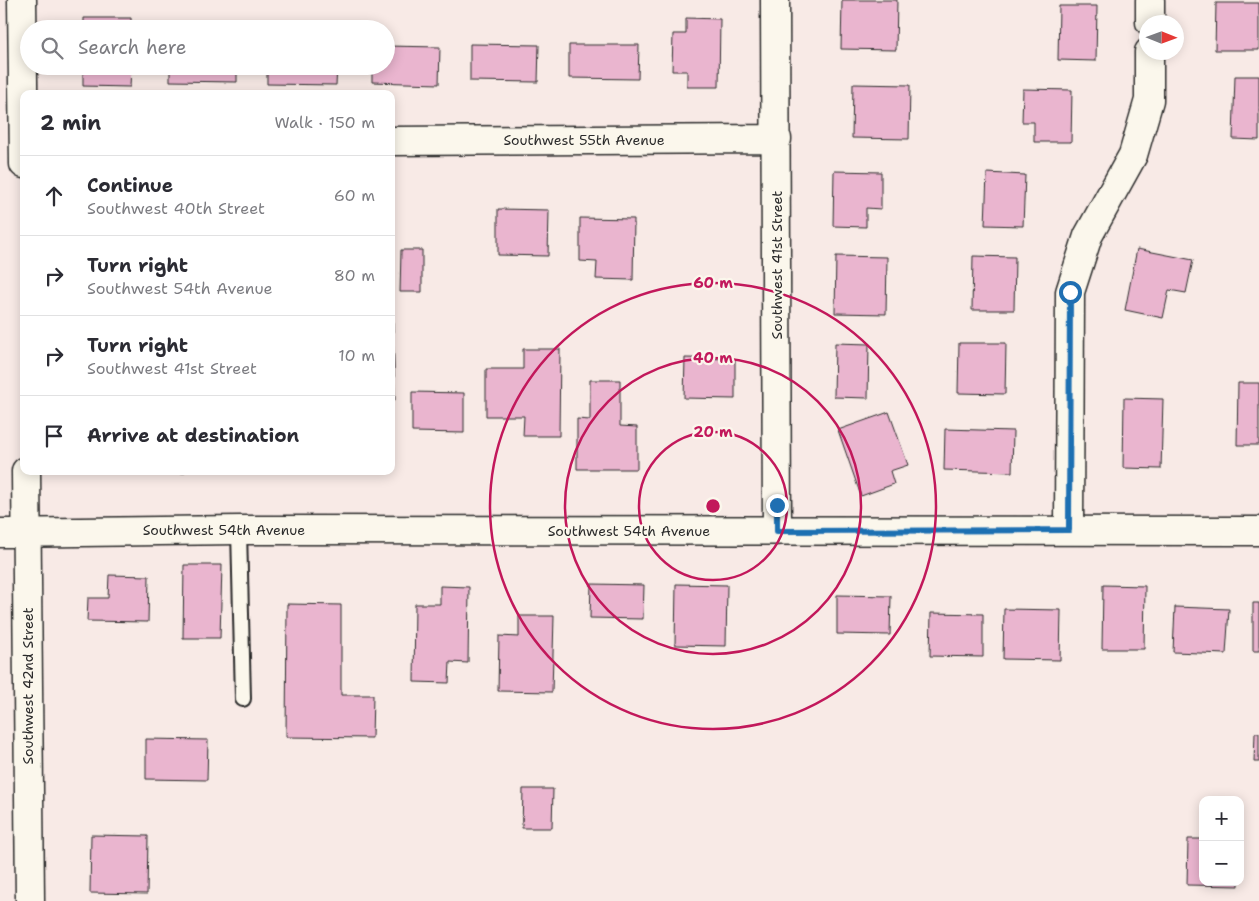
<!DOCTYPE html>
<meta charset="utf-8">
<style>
body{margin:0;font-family:"Shantell Sans",sans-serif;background:#f2f2f3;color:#2b2b33}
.controls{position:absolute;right:15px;bottom:15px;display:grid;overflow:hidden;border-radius:10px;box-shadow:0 2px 12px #0003}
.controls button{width:45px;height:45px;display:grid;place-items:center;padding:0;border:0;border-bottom:1px solid #e1e1e2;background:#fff;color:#2b2b33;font:25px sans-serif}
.compass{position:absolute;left:1139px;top:15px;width:45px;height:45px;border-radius:50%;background:#fff;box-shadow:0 2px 12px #0003;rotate:91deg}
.stop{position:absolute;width:15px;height:15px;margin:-11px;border:4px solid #1f6fb2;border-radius:50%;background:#fff}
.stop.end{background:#1f6fb2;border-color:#fff;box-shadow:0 1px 5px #0008}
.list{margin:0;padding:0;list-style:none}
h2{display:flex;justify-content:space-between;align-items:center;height:65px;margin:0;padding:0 20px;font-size:21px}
h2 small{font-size:16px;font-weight:400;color:#7c7c81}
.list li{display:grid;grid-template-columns:32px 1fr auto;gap:15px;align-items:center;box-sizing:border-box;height:80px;padding:0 20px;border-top:1px solid #e1e1e2}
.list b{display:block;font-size:19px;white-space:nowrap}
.list p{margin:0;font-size:16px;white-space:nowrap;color:#7c7c81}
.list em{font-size:16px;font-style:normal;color:#7c7c81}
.icon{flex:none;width:28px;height:28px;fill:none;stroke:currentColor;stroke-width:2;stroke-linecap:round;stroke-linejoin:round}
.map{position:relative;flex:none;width:1259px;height:901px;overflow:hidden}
.search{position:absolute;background:#fff;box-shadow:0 2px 12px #0003;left:20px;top:20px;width:375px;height:55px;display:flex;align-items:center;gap:12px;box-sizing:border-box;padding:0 18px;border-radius:28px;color:#7c7c81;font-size:19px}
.panel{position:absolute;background:#fff;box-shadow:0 2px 12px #0003;left:20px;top:90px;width:375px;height:385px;border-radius:10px}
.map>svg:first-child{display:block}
.building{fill:#eab5cf;stroke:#2b2b2b}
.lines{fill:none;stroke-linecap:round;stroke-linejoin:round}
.lane-casing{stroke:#2b2b2b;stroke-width:18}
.street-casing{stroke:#2b2b2b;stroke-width:31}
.lane{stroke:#fbf7ec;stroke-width:14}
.street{stroke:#fbf7ec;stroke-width:28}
.route{stroke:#1f6fb2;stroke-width:6}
.ring{fill:none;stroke:#c2185b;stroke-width:2.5}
.labels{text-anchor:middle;stroke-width:4.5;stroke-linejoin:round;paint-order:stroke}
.street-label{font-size:14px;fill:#2b2b2b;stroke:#fbf7ec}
.centre{fill:#c2185b;stroke:#fbf7ec;stroke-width:2.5}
.ring-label{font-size:15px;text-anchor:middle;font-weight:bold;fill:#c2185b;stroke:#fbf7ec;stroke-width:4.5;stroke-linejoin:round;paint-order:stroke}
</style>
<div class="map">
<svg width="1259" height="901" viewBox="0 0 1259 901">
<rect width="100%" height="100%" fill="#f8eae6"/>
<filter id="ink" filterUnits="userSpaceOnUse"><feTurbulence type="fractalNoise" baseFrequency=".02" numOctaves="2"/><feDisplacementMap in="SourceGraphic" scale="10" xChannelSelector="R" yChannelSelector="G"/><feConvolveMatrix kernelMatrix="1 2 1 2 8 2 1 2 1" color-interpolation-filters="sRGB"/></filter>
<g filter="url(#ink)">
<path class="building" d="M 842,0 L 897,0 L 896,50 L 841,49 Z
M 1216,3 L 1259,3 L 1259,50 L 1215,50 Z
M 1059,6 L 1097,6 L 1096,61 L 1058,60 Z
M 84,18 L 131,18 L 131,29 L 84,29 Z
M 686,18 L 720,19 L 719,87 L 687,87 L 687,71 L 672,71 L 673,34 L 686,34 Z
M 470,44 L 539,45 L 538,82 L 470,81 Z
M 569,45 L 639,45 L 638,79 L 569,78 Z
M 386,46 L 440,47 L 439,84 L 372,82 L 372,66 L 386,66 Z
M 83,66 L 131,66 L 130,87 L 83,86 Z
M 170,66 L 237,66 L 237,82 L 170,81 Z
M 267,66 L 337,66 L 336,85 L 267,84 Z
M 1235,76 L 1259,76 L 1259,140 L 1233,139 Z
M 853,84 L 910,85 L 909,139 L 852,138 Z
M 1023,89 L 1072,90 L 1071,142 L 1034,142 L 1034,122 L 1022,122 Z
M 834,171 L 881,172 L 881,209 L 866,208 L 866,227 L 833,226 Z
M 987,173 L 1025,175 L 1023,226 L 985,225 Z
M 498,209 L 549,210 L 548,256 L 498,255 Z
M 580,218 L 634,219 L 633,280 L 596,279 L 597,262 L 580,261 Z
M 1137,249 L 1193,260 L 1186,293 L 1169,290 L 1163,318 L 1125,310 Z
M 401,250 L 422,250 L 422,292 L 400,292 Z
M 391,253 L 395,400 L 391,400 Z
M 836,256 L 887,257 L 886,314 L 835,313 Z
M 973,256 L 1015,257 L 1014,310 L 972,310 Z
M 835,343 L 869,344 L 868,398 L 834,397 Z
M 959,343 L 1006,343 L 1005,394 L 958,393 Z
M 523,349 L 560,349 L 559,436 L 523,436 L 524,416 L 486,416 L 486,369 L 523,369 Z
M 685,358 L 735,359 L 735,399 L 684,398 Z
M 590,380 L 620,380 L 620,426 L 637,427 L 637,469 L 577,469 L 577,419 L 590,420 Z
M 1238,383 L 1259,383 L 1259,445 L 1237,445 Z
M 412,392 L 464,393 L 464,433 L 412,432 Z
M 1124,398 L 1163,399 L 1161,469 L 1123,468 Z
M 889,412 L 908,465 L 890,471 L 894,484 L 861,496 L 838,430 Z
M 945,429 L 1013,431 L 1012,472 L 944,470 Z
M 91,471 L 184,471 L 184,473 Z
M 184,565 L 222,565 L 220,638 L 183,638 Z
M 109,575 L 149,576 L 148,622 L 87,621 L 88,598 L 108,598 Z
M 591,584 L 644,585 L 643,619 L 590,618 Z
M 676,584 L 727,585 L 726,646 L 675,645 Z
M 1103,585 L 1145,586 L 1144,649 L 1102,649 Z
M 440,586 L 469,587 L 468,663 L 450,662 L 449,683 L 414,682 L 415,604 L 440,604 Z
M 837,595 L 891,596 L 890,635 L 837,634 Z
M 1253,603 L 1259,603 L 1259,651 L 1253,651 Z
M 287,604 L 341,605 L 341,695 L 373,695 L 372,738 L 286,737 Z
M 1175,607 L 1229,609 L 1226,654 L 1173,652 Z
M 1004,609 L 1061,610 L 1060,660 L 1003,659 Z
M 931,613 L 983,614 L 983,657 L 930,656 Z
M 519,616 L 554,616 L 552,692 L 498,691 L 499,636 L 519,637 Z
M 1255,733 L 1259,733 L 1259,762 L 1254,762 Z
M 146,739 L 208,740 L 207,780 L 146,779 Z
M 523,789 L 553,789 L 552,828 L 522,828 Z
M 91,835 L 148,836 L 147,894 L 90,893 Z
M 1188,839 L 1203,839 L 1203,882 L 1239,882 L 1239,886 L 1187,885 Z"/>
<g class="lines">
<g class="lane-casing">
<path id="lane" d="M 239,530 L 243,699"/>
</g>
<g class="street-casing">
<path id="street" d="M 22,0 L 24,164
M 775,0 L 777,531
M 1150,22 L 1150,0
M 391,141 L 777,139
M 26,471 L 30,901
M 1069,530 L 1070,292 L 1088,236 L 1133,155 L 1149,100 L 1149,52
M 0,533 L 239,530 L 1259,531"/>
</g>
<use href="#lane" class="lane"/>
<use href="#street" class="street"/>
</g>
</g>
<g class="lines" filter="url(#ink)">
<path class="route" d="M 777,505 L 777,531 L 1069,530 L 1070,292"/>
</g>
<g class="ring">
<circle cx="713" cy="506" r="74"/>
<circle cx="713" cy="506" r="148"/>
<circle cx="713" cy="506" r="223"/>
</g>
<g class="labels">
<g class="street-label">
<text x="584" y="145">Southwest 55th Avenue</text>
<text transform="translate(777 265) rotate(-90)" y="5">Southwest 41st Street</text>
<text x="224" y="535">Southwest 54th Avenue</text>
<text x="629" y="536">Southwest 54th Avenue</text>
<text transform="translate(28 686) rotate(-90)" y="5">Southwest 42nd Street</text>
</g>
</g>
<circle cx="713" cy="506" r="8" class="centre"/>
<g class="ring-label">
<text x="713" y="288">60 m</text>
<text x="713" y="363">40 m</text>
<text x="713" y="437">20 m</text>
</g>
</svg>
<div class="controls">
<button>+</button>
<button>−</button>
</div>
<svg class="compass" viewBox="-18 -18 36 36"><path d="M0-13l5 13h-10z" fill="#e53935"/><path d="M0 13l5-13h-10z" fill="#7c7c81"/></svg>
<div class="stop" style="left:1070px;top:292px"></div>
<div class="stop end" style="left:777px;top:505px"></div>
<div class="search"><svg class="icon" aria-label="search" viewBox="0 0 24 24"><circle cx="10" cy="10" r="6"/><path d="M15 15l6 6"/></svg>Search here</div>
<section class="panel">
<h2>2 min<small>Walk · 150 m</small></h2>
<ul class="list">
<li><svg class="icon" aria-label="ahead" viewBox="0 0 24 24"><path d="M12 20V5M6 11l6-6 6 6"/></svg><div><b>Continue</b><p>Southwest 40th Street</p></div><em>60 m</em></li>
<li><svg class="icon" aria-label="right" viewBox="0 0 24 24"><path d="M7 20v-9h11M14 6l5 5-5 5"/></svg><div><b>Turn right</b><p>Southwest 54th Avenue</p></div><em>80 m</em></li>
<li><svg class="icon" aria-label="right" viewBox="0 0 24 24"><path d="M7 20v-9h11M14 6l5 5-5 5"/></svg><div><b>Turn right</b><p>Southwest 41st Street</p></div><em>10 m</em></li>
<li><svg class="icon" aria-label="arrive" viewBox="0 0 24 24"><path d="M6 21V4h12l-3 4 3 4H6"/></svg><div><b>Arrive at destination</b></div></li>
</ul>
</section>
</div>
